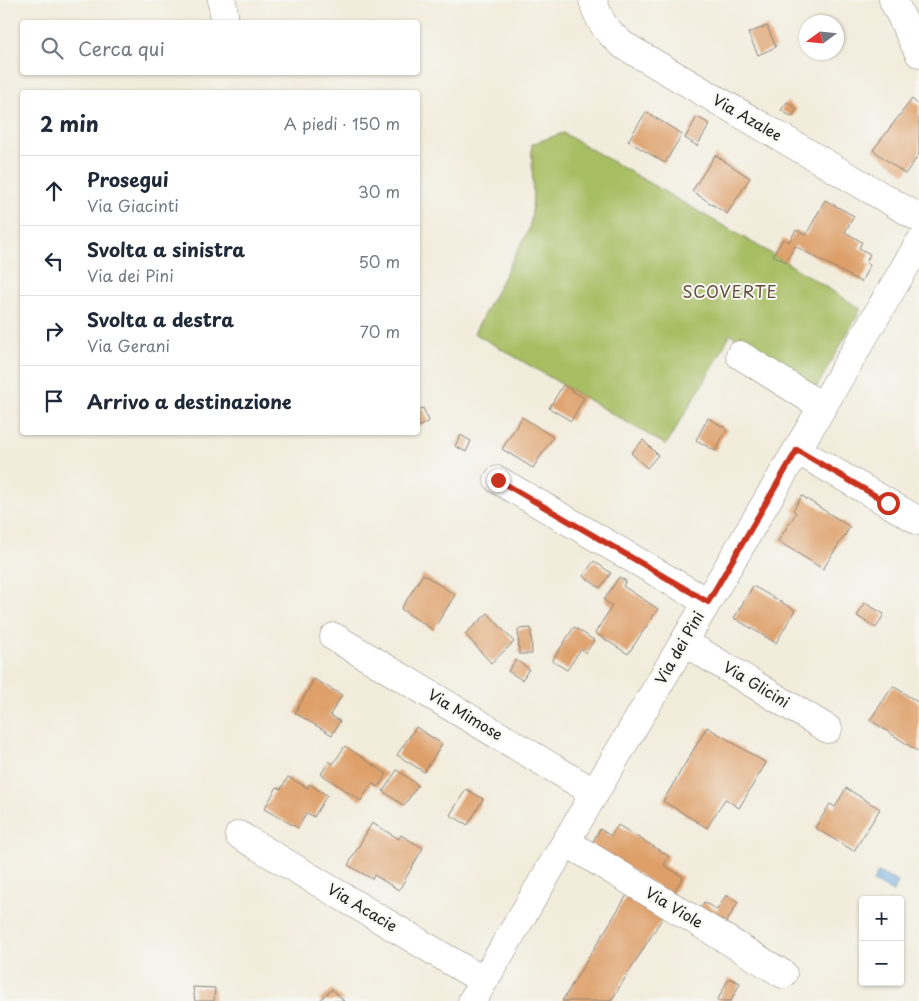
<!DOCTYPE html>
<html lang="it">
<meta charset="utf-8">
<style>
body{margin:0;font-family:"Playpen Sans",sans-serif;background:#f2f2f3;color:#1f2937}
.controls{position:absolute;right:15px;bottom:15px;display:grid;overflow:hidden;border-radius:5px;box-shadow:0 1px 4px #0004}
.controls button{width:45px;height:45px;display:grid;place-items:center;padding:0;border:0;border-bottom:1px solid #e0e1e3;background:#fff;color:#1f2937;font:25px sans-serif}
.compass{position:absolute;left:799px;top:15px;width:45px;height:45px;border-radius:50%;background:#fff;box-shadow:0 1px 4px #0004;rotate:255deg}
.stop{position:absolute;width:15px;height:15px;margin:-11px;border:4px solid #c8321e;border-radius:50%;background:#fff}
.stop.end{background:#c8321e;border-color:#fff;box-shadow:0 1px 5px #0008}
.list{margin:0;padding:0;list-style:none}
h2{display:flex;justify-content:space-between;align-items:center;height:65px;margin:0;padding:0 20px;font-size:21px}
h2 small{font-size:16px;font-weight:400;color:#747a83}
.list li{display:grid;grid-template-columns:32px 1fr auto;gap:15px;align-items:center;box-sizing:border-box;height:70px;padding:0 20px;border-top:1px solid #e0e1e3}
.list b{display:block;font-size:19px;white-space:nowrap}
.list p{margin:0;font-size:16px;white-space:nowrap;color:#747a83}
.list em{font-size:16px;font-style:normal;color:#747a83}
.icon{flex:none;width:28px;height:28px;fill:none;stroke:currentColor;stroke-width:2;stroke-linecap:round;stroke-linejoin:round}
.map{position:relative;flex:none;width:919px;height:1001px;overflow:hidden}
.search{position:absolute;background:#fff;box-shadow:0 1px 4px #0004;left:20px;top:20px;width:400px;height:55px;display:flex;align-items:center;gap:12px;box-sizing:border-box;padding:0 18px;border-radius:5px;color:#747a83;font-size:19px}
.panel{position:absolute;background:#fff;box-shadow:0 1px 4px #0004;left:20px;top:90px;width:400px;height:345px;border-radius:5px}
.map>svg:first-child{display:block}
.green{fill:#a8be63;stroke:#626d40}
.water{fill:#69a8dc;stroke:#42627c}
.building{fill:#de9f68}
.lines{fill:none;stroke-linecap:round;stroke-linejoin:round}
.minor-casing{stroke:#87847c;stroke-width:29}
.minor{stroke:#fff;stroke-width:28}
.route{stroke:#c8321e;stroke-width:6}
.labels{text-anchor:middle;stroke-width:4;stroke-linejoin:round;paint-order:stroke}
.street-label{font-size:15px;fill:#1c1c1c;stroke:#f6f6f2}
.neighbourhood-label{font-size:16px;letter-spacing:1px;fill:#604a37;stroke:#f6f6f2}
</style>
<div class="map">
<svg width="919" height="1001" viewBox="0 0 919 1001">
<rect width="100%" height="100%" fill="#f6f6f2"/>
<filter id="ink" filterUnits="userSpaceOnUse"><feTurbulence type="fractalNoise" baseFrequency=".02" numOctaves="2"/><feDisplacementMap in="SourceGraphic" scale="10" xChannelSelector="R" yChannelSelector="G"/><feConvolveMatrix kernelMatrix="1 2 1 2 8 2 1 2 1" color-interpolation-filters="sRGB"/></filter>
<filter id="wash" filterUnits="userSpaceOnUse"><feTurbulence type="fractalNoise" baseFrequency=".0096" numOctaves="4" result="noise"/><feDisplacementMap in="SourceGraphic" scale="20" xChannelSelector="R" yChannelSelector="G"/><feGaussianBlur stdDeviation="1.12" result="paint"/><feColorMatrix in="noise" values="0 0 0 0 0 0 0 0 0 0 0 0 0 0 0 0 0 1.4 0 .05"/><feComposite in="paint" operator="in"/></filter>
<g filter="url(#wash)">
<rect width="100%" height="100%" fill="#f2ecdb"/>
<path class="green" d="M 563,133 L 786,262 L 861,309 L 816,388 L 730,334 L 718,358 L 666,445 L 474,333 L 529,229 C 536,203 531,172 532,144 Z"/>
<path class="water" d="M 878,872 L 898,882 L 893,892 L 873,882 Z"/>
<g id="blocks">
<path class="building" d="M 767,26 L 776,47 L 758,55 L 748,33 Z
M 912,99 L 919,105 L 919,155 L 905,174 L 873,150 Z
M 787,102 L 797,109 L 792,117 L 781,110 Z
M 646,112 L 682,134 L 665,163 L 628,141 Z
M 697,117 L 710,124 L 697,146 L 685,138 Z
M 715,155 L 750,178 L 727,214 L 692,191 Z
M 825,200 L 854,216 L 845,232 L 862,242 L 859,248 L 870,254 L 866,263 L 870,265 L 861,282 L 795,246 L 786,262 L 773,255 L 783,239 L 789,242 L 796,230 L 806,235 Z
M 563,385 L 584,398 L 571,421 L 549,408 Z
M 423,408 L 429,421 L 418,427 L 418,410 Z
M 522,417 L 553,437 L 533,468 L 502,449 Z
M 708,418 L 727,429 L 715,451 L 696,440 Z
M 461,435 L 471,441 L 466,452 L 455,446 Z
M 643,440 L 658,455 L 647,468 L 631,453 Z
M 802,496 L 850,527 L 823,569 L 778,541 L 796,513 L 793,510 Z
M 594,561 L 611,573 L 600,588 L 583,576 Z
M 423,574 L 455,595 L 433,630 L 401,609 Z
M 619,577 L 626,581 L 623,586 L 658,609 L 628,654 L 595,633 L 612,606 L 604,600 Z
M 753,586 L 795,610 L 776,643 L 734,618 Z
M 865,603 L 884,614 L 876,628 L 857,616 Z
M 488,613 L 514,642 L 491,663 L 465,634 Z
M 574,627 L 594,640 L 586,653 L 581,649 L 567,670 L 552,661 Z
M 531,628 L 532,654 L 519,654 L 518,629 Z
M 516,660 L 529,669 L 522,680 L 508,671 Z
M 314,679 L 342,695 L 330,715 L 340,721 L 332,735 L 295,713 Z
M 893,686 L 919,703 L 919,752 L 870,720 Z
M 416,727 L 442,744 L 424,772 L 397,755 Z
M 707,727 L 766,763 L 739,808 L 725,799 L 707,828 L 663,801 Z
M 345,746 L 387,774 L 378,787 L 372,783 L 361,801 L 321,774 L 329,761 L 333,764 Z
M 397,770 L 418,785 L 404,806 L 383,791 Z
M 288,777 L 308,788 L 309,784 L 327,795 L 314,817 L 307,813 L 298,828 L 264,809 L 277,787 L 281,789 Z
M 846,788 L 880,809 L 854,851 L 815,828 L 830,804 L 835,807 Z
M 466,789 L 483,799 L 468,825 L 450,815 Z
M 372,823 L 399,839 L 401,835 L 423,848 L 399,890 L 374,875 L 372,879 L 348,865 Z
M 618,825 L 669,856 L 664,865 L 683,877 L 672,895 L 591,845 L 600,829 L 611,836 Z
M 627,895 L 663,917 L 611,1001 L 562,1001 Z
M 726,895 L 738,902 L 724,926 L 698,912 L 704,902 L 717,910 Z
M 729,978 L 740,983 L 731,1001 L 717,1001 Z
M 193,987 L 215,988 L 214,1001 L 195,1001 Z
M 332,989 L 344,1001 L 319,1001 Z"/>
</g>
</g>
<g filter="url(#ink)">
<use href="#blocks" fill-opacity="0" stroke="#87847c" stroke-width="1"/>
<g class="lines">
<g class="minor-casing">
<path id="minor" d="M 222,0 L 225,22
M 593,0 C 598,20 607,32 623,45 L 919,218
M 893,0 L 919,53
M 740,355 L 823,407
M 797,450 L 919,521
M 498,480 L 707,602
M 334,637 L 595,793
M 684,642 L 828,729
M 239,835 L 484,981
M 566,842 L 783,974
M 472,1001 L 919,243"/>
</g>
<use href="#minor" class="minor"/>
</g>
</g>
<g class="lines" filter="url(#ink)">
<path class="route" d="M 498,480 L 708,602 L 797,450 L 888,503"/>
</g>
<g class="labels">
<g class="street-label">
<text transform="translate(747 118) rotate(30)" y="5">Via Azalee</text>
<text transform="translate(680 648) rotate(-60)" y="5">Via dei Pini</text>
<text transform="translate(756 685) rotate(31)" y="5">Via Glicini</text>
<text transform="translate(465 715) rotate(31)" y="5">Via Mimose</text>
<text transform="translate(362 908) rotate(31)" y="5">Via Acacie</text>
<text transform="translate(674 908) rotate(31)" y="5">Via Viole</text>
</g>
<g class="neighbourhood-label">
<text x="730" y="298">SCOVERTE</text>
</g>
</g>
</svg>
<div class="controls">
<button>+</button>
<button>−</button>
</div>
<svg class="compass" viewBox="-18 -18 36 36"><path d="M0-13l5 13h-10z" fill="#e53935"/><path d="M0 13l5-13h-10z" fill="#747a83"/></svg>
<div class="stop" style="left:888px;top:503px"></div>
<div class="stop end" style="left:498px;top:480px"></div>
<div class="search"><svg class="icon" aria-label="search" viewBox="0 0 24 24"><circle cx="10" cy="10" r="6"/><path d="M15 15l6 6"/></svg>Cerca qui</div>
<section class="panel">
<h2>2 min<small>A piedi · 150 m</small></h2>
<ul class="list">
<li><svg class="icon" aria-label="ahead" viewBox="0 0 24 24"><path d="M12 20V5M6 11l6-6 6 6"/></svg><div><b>Prosegui</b><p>Via Giacinti</p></div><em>30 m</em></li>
<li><svg class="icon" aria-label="left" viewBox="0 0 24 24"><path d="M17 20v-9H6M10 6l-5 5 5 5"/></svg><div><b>Svolta a sinistra</b><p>Via dei Pini</p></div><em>50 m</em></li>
<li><svg class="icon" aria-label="right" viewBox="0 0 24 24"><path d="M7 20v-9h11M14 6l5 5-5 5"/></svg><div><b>Svolta a destra</b><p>Via Gerani</p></div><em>70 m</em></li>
<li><svg class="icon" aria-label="arrive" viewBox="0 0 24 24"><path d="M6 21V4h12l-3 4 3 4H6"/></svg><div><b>Arrivo a destinazione</b></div></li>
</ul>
</section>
</div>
